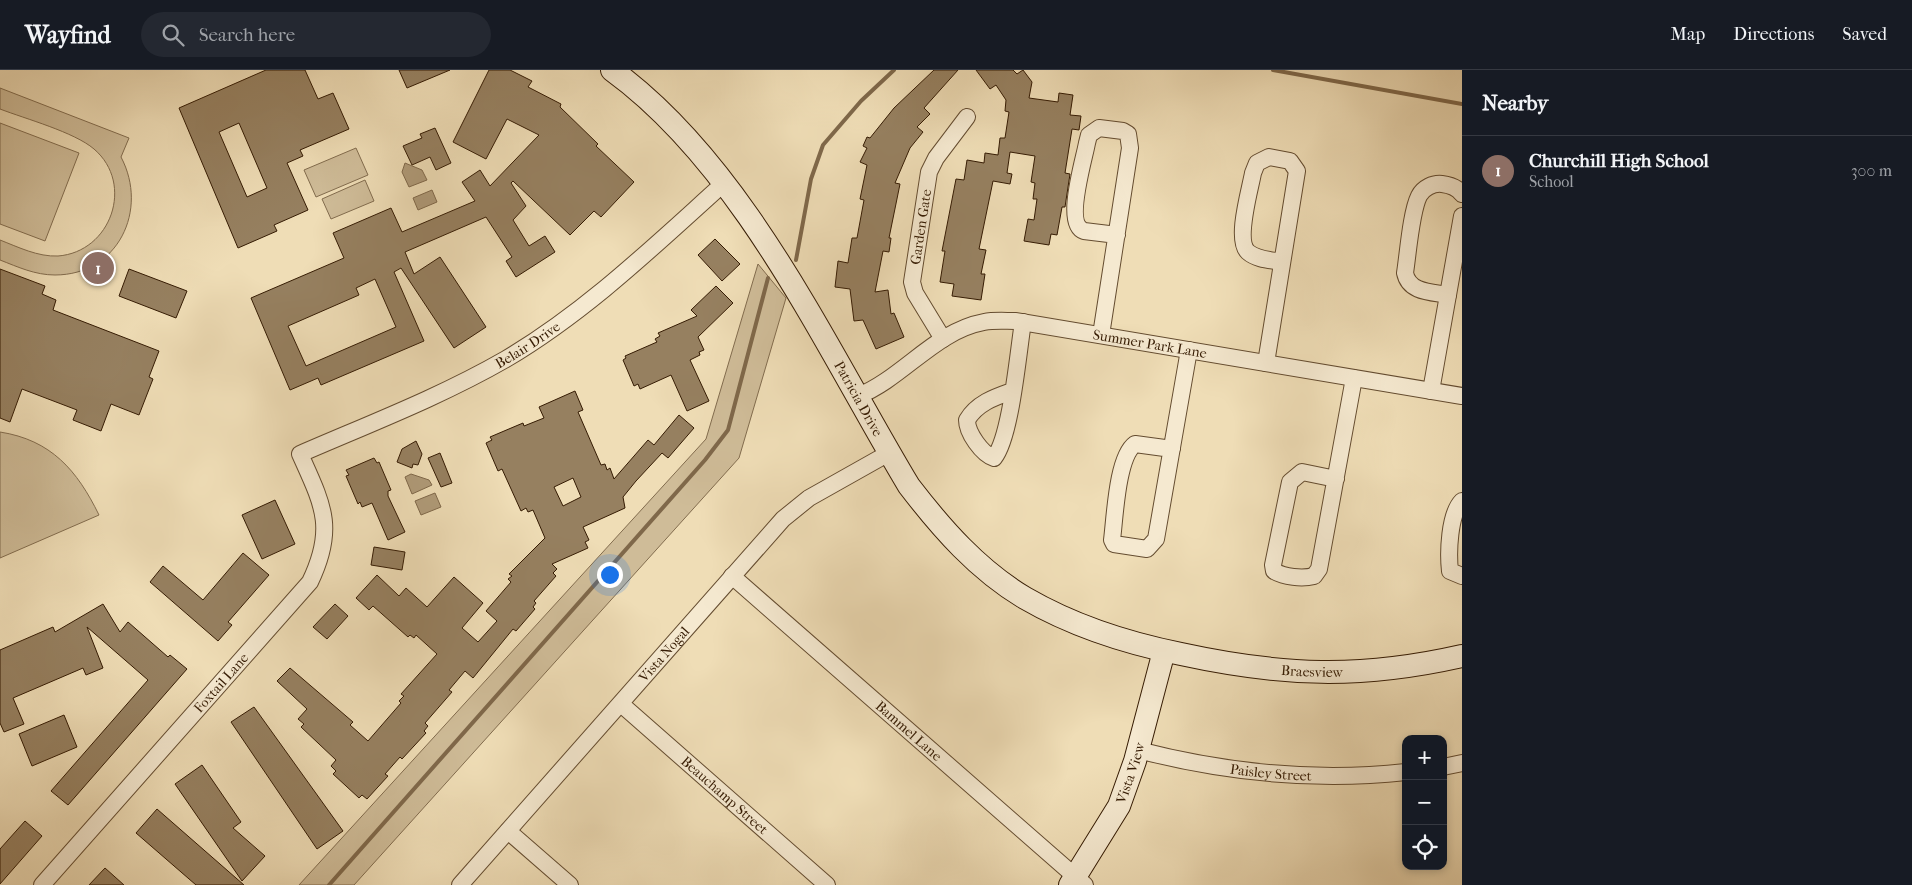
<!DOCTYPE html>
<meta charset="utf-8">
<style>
body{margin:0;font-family:"IM FELL French Canon",serif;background:#242831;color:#f1f3f6}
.controls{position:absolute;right:15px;bottom:15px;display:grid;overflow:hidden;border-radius:10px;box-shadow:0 2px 8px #0003}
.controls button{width:45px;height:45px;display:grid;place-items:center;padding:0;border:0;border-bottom:1px solid #363941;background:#171b24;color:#f1f3f6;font:25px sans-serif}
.you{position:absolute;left:609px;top:504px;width:18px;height:18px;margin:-12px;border:4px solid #fff;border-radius:50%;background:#1a73e8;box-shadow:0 0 0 8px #1a73e833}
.badge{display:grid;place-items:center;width:32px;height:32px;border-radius:50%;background:#c59692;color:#fff;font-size:16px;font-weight:700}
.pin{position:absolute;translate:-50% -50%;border:2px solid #fff;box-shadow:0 1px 5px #0006}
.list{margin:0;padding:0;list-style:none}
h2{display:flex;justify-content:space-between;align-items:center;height:65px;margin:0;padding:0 20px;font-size:21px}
h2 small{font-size:16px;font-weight:400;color:#9ea1a6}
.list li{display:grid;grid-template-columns:32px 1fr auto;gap:15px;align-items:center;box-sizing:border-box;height:70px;padding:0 20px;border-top:1px solid #363941}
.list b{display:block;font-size:19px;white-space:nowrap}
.list p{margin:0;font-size:16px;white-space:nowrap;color:#9ea1a6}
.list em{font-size:16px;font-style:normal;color:#9ea1a6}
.icon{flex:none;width:28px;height:28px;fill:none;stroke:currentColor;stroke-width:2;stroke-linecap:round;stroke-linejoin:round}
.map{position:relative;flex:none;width:1462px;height:815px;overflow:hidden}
header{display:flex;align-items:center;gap:30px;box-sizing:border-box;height:70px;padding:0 25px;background:#171b24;border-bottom:1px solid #363941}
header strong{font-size:24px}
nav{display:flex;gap:28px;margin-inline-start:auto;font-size:18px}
.search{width:350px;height:45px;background:#242831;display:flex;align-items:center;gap:12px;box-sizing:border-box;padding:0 18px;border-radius:28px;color:#9ea1a6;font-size:19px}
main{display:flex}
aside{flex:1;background:#171b24}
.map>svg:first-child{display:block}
.green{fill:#cfbc98;stroke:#826c4e}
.water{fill:#b09b79;stroke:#7f684a}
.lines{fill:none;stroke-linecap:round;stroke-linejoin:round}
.stream{stroke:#7f684a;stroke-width:4}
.building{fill:#968060;stroke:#351b03;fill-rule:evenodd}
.street-casing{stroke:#644c30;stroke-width:18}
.secondary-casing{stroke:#351b03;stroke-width:24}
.street{stroke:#f5e9d0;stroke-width:16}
.secondary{stroke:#f5e9d0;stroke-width:22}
.labels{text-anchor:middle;stroke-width:4;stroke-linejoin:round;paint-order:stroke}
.street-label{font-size:14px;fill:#351b03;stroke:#f5e9d0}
</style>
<header>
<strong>Wayfind</strong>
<div class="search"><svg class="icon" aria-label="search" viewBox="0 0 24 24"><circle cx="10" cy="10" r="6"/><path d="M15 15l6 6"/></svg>Search here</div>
<nav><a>Map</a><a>Directions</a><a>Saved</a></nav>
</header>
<main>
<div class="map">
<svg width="1462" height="815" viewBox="0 0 1462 815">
<rect width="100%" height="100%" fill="#efddb6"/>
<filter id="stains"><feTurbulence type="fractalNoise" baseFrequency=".004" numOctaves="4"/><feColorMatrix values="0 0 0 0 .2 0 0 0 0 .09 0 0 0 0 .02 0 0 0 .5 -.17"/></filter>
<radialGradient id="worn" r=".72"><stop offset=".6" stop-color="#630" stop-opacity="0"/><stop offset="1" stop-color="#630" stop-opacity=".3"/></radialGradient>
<path class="green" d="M 0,18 L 129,68 L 121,87 C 149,140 118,205 55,205 C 35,205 18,197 0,190 L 0,170 C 18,177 38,187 58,186 C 111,182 135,114 94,79 C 74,62 26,49 0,39 Z
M 0,53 L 79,83 L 45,171 L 0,154 Z
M 356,78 L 368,105 L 316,127 L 304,100 Z
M 365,110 L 374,131 L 331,149 L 322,129 Z
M 758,194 L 786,228 L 739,388 L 354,815 L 299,815 L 706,369 Z
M 0,362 C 51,370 77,400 99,445 L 0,488 Z"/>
<path class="water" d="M 405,93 L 422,100 L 427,110 L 409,117 L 402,102 Z
M 432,120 L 437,132 L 418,140 L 413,128 Z
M 411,404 L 429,410 L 432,415 L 412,424 L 405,407 Z
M 435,423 L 441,437 L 421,445 L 415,431 Z"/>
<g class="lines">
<path class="stream" d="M 1273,0 L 1462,34
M 796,190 L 811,109 L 823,75 L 861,31 L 894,0
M 329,815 L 705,390 L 728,360 L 768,208"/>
</g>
<path class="building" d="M 266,0 L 305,0 L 318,29 L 333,23 L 349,59 L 300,80 L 303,86 L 287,93 L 308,140 L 274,155 L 277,161 L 238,178 L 179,38 ZM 239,53 L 267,118 L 247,127 L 219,62 Z
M 399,0 L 450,0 L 407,18 Z
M 489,0 L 510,0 L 532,11 L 528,17 L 561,34 L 560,37 L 598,74 L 596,76 L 634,112 L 601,147 L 594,141 L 570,165 L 513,111 L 511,113 L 526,136 L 513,150 L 529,176 L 545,166 L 555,182 L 516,207 L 506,191 L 512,187 L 486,147 L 405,182 L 414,204 L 440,187 L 486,257 L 454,278 L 401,198 L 394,202 L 424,271 L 321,315 L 318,308 L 290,320 L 251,228 L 344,188 L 333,163 L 391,138 L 402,162 L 475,131 L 462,112 L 480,100 L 490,116 L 539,65 L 507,49 L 486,89 L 453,72 ZM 375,209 L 396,257 L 306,296 L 288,256 L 359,225 L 356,218 Z
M 934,0 L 958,0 L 924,38 L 930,44 L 917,57 L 923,62 L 910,78 L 895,113 L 900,114 L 889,168 L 891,168 L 889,182 L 883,181 L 875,222 L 888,220 L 891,244 L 894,243 L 904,267 L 876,279 L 863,250 L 854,251 L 850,219 L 835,217 L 838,191 L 848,193 L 852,168 L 857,168 L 864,130 L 860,129 L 867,95 L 860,92 L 867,78 L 863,76 L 867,67 L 870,68 L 894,38 Z
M 976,0 L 1013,0 L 1017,4 L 1023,0 L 1032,12 L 1029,28 L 1058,32 L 1059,23 L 1073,25 L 1070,45 L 1081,46 L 1079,60 L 1072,59 L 1065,103 L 1070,104 L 1065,137 L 1062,137 L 1057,165 L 1051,164 L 1049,175 L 1024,171 L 1028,149 L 1034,150 L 1037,129 L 1033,129 L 1035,113 L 1031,112 L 1035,86 L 1010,82 L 1007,103 L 1012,104 L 1010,114 L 993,111 L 979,179 L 986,180 L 981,204 L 985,204 L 981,230 L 952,226 L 954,214 L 940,212 L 945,181 L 942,181 L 956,109 L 964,110 L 967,90 L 984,93 L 985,83 L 998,85 L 1000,68 L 1005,68 L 1009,42 L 1005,41 L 1006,30 L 996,15 L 990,19 Z
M 435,58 L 451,93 L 436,100 L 430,87 L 412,95 L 403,76 L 422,68 L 420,64 Z
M 715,169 L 740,194 L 722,211 L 698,185 Z
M 0,199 L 45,216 L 42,224 L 56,230 L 53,240 L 159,281 L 149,307 L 153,309 L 139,345 L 111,334 L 101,361 L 73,350 L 77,340 L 22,319 L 10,352 L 0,348 Z
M 129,199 L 187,221 L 176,248 L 119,226 Z
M 716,216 L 733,233 L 698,267 L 704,280 L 699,282 L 700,285 L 690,290 L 709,331 L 687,341 L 671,305 L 640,319 L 638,314 L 634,316 L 623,290 L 626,288 L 625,286 L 657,272 L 655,269 L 660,266 L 658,263 L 697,246 L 691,240 Z
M 575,321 L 583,340 L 578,342 L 601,395 L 605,394 L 607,400 L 610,398 L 614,409 L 648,370 L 654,375 L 679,345 L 694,358 L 668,388 L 662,383 L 636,411 L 623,427 L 625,438 L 583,457 L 589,470 L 585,472 L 588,478 L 552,494 L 557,499 L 553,503 L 556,506 L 534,531 L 536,533 L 533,537 L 535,539 L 516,561 L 513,559 L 473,608 L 465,601 L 449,620 L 452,622 L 425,653 L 428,656 L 424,661 L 426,663 L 402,689 L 400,687 L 385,704 L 388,706 L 367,729 L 362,725 L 359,728 L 333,704 L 336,701 L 331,696 L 336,690 L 301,657 L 304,654 L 298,649 L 307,639 L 277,611 L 290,598 L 353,652 L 350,655 L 368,671 L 401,633 L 399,631 L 404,626 L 401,624 L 437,584 L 416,565 L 414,568 L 410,565 L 408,567 L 373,536 L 369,540 L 356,528 L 377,505 L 399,526 L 406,518 L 427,537 L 454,507 L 483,533 L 462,558 L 478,572 L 497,551 L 486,541 L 511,512 L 508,509 L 512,506 L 509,504 L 545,468 L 533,440 L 528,442 L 526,438 L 521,441 L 502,399 L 498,401 L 486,373 L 492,370 L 490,367 L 523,353 L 524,356 L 544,348 L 539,337 ZM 573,408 L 581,427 L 563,436 L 554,417 Z
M 416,371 L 422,384 L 418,395 L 413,394 L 412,398 L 397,392 L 402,379 Z
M 440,383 L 452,413 L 441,417 L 428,388 Z
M 374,388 L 377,393 L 379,392 L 391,420 L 388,421 L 388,426 L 405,462 L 388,470 L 372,433 L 362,437 L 360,432 L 358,434 L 346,406 L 349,405 L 346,400 Z
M 275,430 L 295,474 L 262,489 L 242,445 Z
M 374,477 L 405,482 L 402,500 L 371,495 Z
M 243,483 L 269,505 L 228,552 L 232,555 L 218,571 L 150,512 L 163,496 L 203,530 Z
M 103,534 L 120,562 L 128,552 L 168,587 L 170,585 L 187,599 L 68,735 L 51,721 L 148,610 L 87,557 L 103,598 L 86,605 L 83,598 L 13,628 L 24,654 L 4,662 L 0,653 L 0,580 L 53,557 L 55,562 Z
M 335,534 L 348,546 L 327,569 L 313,557 Z
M 254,637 L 343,761 L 317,779 L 231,652 Z
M 64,645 L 77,677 L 32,696 L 19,664 Z
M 202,695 L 241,752 L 233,758 L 265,786 L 242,811 L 175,714 Z
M 157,739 L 244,815 L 196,815 L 136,763 Z
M 25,751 L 42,766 L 0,814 L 0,779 Z
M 105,798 L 124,815 L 89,815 Z"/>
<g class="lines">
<g class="street-casing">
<g id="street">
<path d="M 1448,225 C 1432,222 1409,223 1405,203 C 1408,184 1411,142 1419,126 C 1423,118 1433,113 1442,114 C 1450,115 1457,117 1462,124"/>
<path d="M 1101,265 L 1130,78 L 1128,64 L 1123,61 L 1099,58 L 1089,65 L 1087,73 C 1084,90 1064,154 1084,161 L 1117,165"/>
<path id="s1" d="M 943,269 L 915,223 L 912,212 L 929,102 L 936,88 L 967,47"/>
<path d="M 1266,293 L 1297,101 L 1290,91 L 1269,87 L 1257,93 L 1253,103 C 1250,120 1235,170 1248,182 C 1257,190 1272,190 1282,192"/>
<path d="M 1012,321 C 995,327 977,333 967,350 C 967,363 982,384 994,388 C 1011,367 1018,283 1023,252"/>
<path d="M 1431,321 L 1462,146"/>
<path id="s2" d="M 858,326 C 903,308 935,261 984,252 C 994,250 1005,251 1015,251 L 1462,326"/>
<path d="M 1172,379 L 1135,374 C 1117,387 1115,447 1112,470 L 1114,474 L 1147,479 L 1156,469 L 1189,280"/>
<path d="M 1336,409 L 1302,402 L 1290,412 L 1273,495 L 1274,501 C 1284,507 1302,509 1314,506 L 1319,499 L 1354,308"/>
<path d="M 1462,431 C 1449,444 1448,483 1450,501 L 1462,506"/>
<path id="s3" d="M 732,506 L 1085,815"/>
<path id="s4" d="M 621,634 L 827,815"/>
<path id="s5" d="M 1138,680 C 1227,703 1315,712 1406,702"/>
<path d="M 1443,697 L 1462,693"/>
<path d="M 508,761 L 570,815"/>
<path id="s6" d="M 42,815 L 310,512 C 336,458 323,435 300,384 C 369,354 440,327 506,289 C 587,241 654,176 723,114"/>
<path id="s7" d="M 460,815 L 783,449 L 809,428 L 889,383"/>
</g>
</g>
<g class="secondary-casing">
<g id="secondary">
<path id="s8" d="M 612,0 C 744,96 826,278 909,416 C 942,459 978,500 1025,528 C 1075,557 1126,573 1181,584 C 1282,606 1361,609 1462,586"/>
<path id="s9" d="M 1070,815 L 1119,736 L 1135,691 L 1164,581"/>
</g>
</g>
<use href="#street" class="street"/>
<use href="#secondary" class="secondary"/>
</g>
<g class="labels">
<g class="street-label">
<text dy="5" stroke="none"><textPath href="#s1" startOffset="121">Garden Gate</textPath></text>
<text dy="5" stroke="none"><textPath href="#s6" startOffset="792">Belair Drive</textPath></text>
<text dy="5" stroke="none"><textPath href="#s2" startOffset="315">Summer Park Lane</textPath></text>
<text dy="5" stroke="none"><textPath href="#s8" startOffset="414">Patricia Drive</textPath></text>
<text dy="5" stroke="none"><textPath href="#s7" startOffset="308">Vista Nogal</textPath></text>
<text dy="5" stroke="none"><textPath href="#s8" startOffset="976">Braesview</textPath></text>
<text dy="5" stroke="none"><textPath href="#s6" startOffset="270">Foxtail Lane</textPath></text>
<text dy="5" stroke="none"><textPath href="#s3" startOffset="235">Bammel Lane</textPath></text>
<text dy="5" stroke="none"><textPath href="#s9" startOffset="128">Vista View</textPath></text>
<text dy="5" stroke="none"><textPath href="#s5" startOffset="135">Paisley Street</textPath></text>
<text dy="5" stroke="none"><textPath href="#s4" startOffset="138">Beauchamp Street</textPath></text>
</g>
</g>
<rect width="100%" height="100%" filter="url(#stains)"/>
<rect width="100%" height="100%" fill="url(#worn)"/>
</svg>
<div class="controls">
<button>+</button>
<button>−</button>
<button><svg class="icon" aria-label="locate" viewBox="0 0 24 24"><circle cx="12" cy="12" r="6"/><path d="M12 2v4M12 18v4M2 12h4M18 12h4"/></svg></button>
</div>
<div class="you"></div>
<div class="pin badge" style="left:98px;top:198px;background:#8d6e63">1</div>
</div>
<aside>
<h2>Nearby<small></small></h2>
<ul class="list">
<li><span class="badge" style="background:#8d6e63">1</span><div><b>Churchill High School</b><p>School</p></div><em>300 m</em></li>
</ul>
</aside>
</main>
